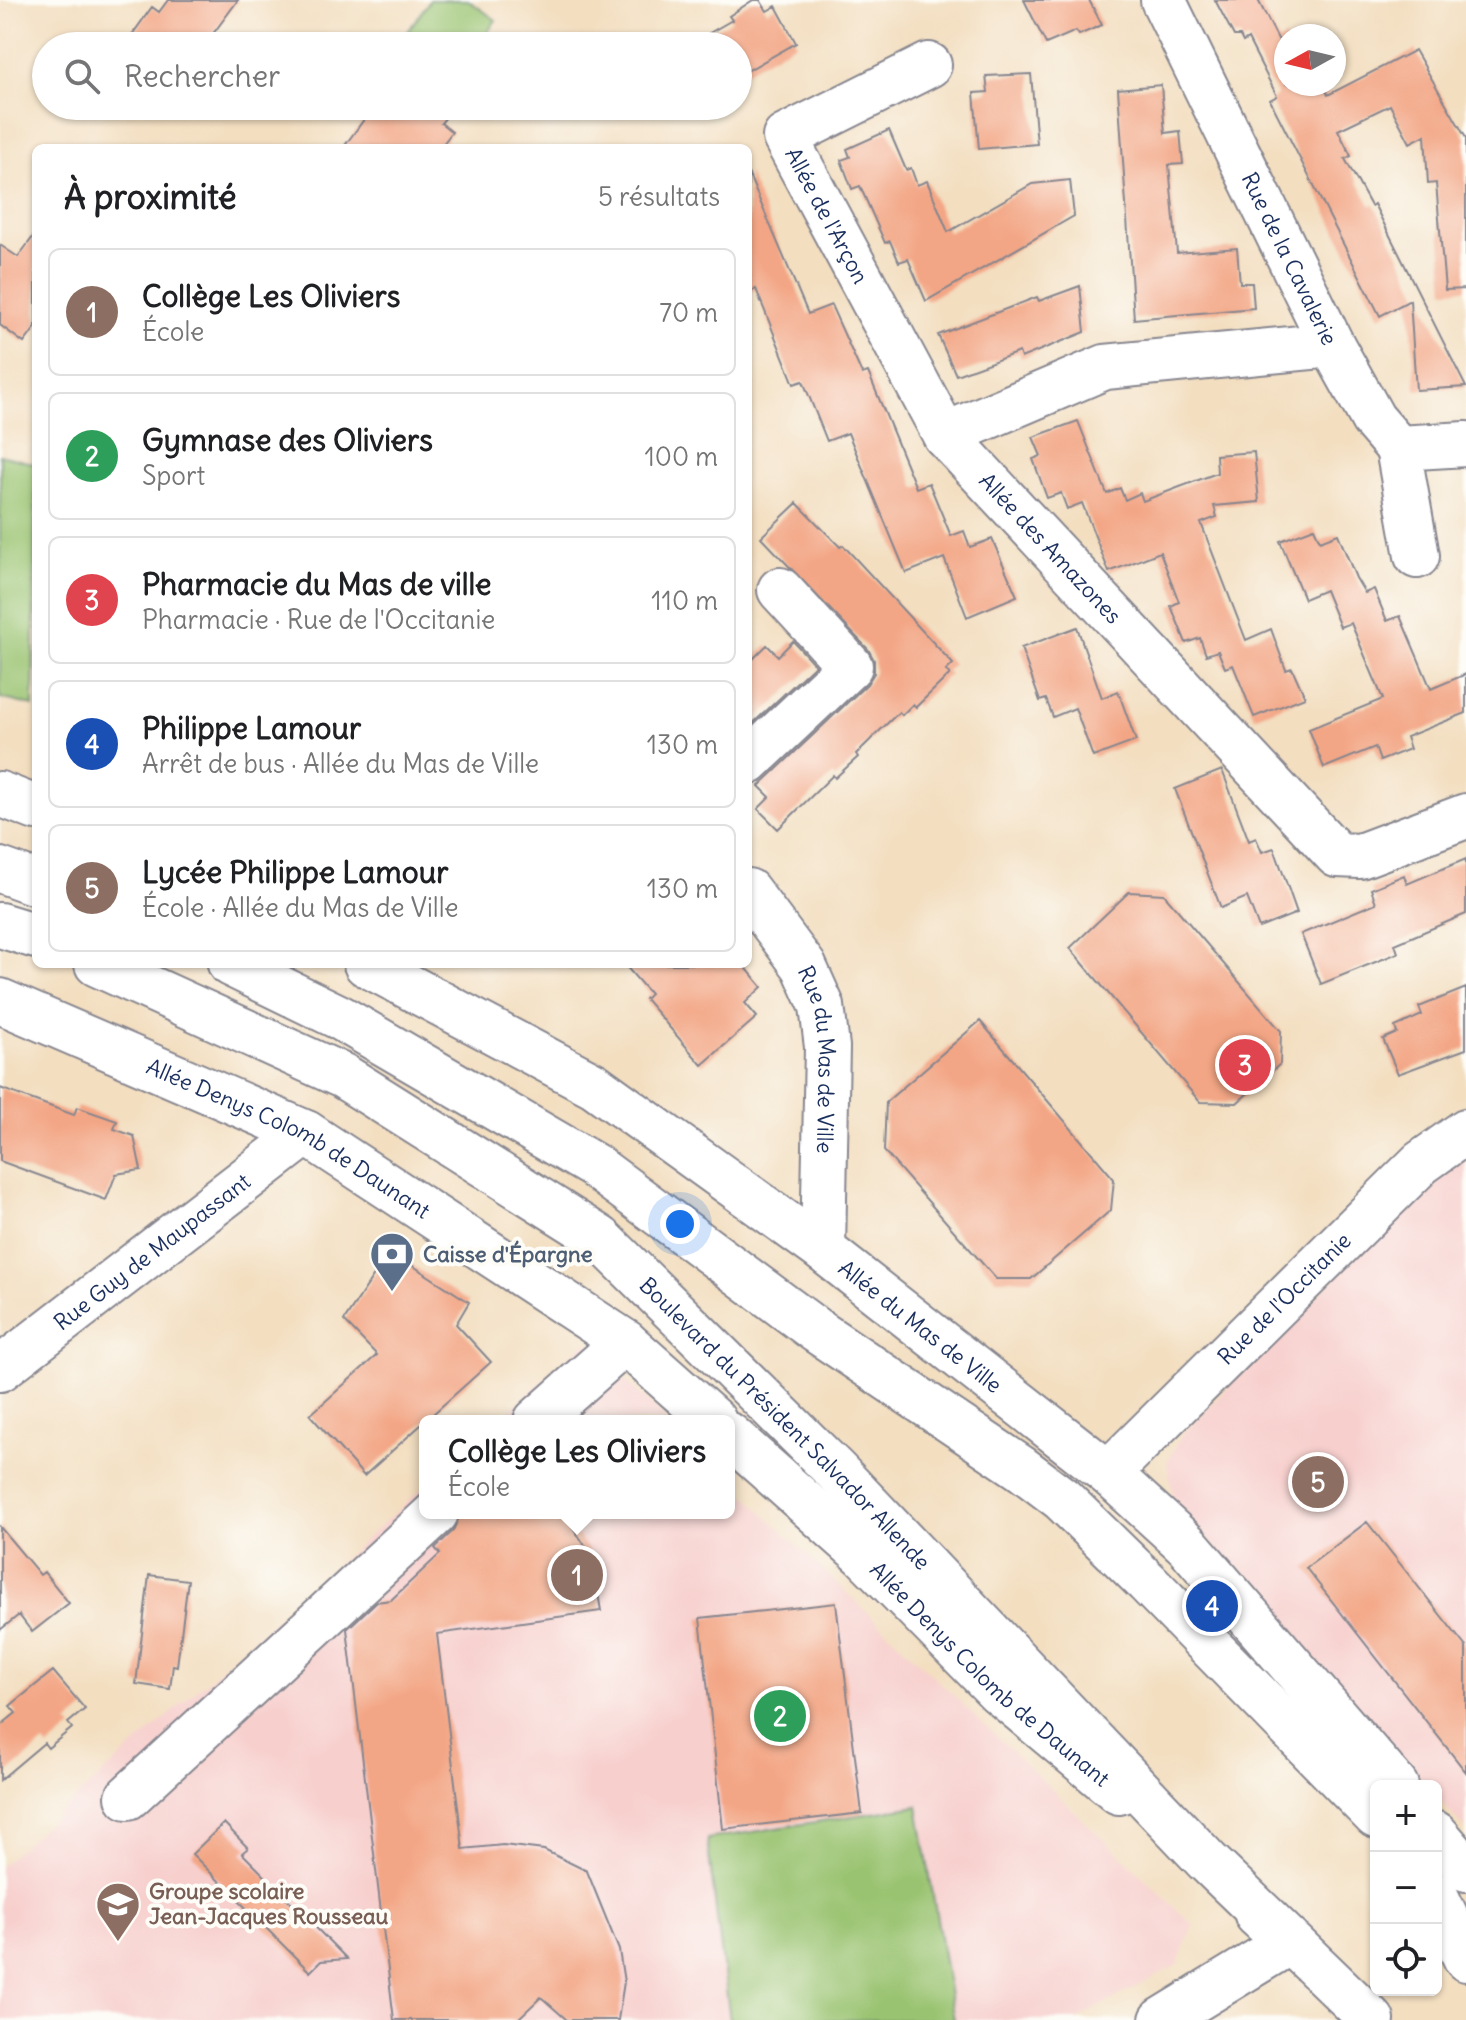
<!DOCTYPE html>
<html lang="fr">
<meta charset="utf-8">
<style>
body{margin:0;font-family:Delius,sans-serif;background:#f2f2f2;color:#202124}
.controls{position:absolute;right:24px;bottom:24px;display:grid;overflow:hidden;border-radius:12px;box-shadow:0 2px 6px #0004}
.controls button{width:72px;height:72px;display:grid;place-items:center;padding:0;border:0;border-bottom:2px solid #e0e0e0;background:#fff;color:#202124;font:40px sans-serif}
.compass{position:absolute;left:1274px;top:24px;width:72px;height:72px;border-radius:50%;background:#fff;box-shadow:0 2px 6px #0004;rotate:262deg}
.you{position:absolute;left:680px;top:1224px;width:28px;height:28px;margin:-20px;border:6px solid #fff;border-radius:50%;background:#1a73e8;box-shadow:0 0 0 12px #1a73e833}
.badge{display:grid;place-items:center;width:52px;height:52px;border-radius:50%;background:#111827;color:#fff;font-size:26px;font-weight:700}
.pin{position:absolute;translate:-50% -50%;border:4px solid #fff;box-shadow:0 2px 8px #0006}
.popup{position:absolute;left:419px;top:1415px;width:316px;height:104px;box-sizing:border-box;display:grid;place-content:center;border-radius:12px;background:#fff;filter:drop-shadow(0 2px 6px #0005);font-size:26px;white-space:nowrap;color:#757577}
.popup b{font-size:30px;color:#202124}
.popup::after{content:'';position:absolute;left:50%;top:100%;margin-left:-16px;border:16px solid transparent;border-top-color:#fff}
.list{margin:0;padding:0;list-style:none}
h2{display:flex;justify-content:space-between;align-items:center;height:104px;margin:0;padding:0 32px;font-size:34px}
h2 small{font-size:26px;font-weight:400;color:#757577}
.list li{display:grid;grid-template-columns:52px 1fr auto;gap:24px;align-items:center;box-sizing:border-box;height:128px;margin:0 16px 16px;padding:0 16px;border:2px solid #e0e0e0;border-radius:12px}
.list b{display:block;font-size:30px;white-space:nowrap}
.list p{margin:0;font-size:26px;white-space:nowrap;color:#757577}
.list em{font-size:26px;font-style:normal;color:#757577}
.icon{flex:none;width:44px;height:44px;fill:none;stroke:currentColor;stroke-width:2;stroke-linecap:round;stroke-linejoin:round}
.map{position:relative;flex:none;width:1466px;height:2020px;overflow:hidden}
.search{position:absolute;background:#fff;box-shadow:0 2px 6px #0004;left:32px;top:32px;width:720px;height:88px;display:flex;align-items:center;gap:20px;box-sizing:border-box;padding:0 28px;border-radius:44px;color:#757577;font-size:30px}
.panel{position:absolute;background:#fff;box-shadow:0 2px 6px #0004;left:32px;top:144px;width:720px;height:824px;border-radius:12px}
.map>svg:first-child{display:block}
.built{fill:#f7d0ce}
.green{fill:#99c36f;stroke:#5a7966;stroke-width:2}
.building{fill:#f3a685}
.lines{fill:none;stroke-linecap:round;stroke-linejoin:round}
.minor-casing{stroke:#87868f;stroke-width:48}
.major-casing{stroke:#87868f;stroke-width:48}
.minor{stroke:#fff;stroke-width:44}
.major{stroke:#fff;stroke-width:44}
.labels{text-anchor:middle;stroke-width:8;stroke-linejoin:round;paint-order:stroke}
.street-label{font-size:22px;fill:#1b2f5e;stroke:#fdfcf7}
.service-label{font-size:22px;font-weight:bold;fill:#4e5e75;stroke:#fdfcf7;text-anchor:start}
.education-label{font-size:22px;font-weight:bold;fill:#785e54;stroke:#fdfcf7;text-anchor:start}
</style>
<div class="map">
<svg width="1466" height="2020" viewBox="0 0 1466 2020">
<rect width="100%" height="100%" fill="#fdfcf7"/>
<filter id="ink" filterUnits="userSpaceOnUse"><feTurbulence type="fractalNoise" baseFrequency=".0125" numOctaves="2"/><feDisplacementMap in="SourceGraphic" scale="16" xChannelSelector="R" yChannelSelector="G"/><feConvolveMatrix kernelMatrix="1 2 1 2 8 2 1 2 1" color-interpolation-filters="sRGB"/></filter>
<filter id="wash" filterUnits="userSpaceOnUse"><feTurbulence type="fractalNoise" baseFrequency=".006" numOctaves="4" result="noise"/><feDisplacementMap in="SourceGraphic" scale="32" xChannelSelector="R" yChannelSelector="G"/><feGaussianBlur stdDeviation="1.8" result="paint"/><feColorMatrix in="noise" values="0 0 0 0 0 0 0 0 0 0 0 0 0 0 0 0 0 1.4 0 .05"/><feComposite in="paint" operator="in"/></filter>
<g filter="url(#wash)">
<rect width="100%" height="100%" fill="#f3dec0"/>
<path class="built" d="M 1466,1151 L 1466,1830 L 1436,1796 L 1436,1786 L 1427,1786 L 1174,1501 L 1167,1462 L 1182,1435 L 1420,1192 Z
M 586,1342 L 668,1421 L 498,1421 Z
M 729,1480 L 1193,1925 L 1177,1965 L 1075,2020 L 0,2020 L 0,1866 L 425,1486 L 425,1513 L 729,1513 Z"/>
<path class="green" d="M 430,0 L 468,0 L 496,20 L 478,46 L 409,46 L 401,41 Z
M 0,455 L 36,464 L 33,706 L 0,698 Z
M 918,1806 L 954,2020 L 730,2020 L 707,1839 Z"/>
<g id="blocks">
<path class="building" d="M 168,0 L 238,0 L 204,46 L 124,46 L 152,7 L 159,12 Z
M 753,0 L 760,0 L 767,11 L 776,6 L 796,43 L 738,76 L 738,46 L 687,46 L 732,20 L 729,16 Z
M 1024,0 L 1089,0 L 1102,25 L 1079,35 L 1076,31 L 1046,44 Z
M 1215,0 L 1258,0 L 1279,41 L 1286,38 L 1286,84 L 1323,84 L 1328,95 L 1415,50 L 1466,138 L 1466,289 L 1445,290 L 1436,183 L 1428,184 L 1425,135 L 1410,143 L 1390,105 L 1338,130 L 1351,156 L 1345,159 L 1371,206 L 1374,204 L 1466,387 L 1416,390 L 1410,300 L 1380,316 L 1270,100 L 1277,96 L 1248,39 L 1243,42 L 1240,36 L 1234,36 Z
M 1031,74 L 1037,144 L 979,149 L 974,93 L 988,92 L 986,76 Z
M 1161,85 L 1165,133 L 1180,131 L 1183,164 L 1169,165 L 1177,253 L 1237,248 L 1240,283 L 1252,283 L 1254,308 L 1134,319 L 1118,89 Z
M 374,106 L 455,106 L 441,123 L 452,132 L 440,148 L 343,148 Z
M 889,130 L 906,170 L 911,168 L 917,185 L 927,181 L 948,232 L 1032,184 L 1070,180 L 1074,216 L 926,301 L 908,259 L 899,262 L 890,241 L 885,243 L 860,186 L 852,189 L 841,160 L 850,157 L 847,149 Z
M 748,173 L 808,314 L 831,305 L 862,374 L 868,372 L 916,488 L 929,483 L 951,536 L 964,531 L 970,547 L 992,539 L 1017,596 L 967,617 L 944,558 L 906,573 L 848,433 L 827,441 L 803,381 L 794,384 L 756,289 L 748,293 Z
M 36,233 L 36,327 L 24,343 L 0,325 L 0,245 L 18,257 Z
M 1080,286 L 1085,332 L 1021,358 L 1019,352 L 956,375 L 938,335 L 1037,297 L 1039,301 Z
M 1078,421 L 1107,494 L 1120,488 L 1125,500 L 1140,493 L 1143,501 L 1217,473 L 1216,455 L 1254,452 L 1259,502 L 1214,506 L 1217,517 L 1201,523 L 1246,640 L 1271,629 L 1286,670 L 1292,668 L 1305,697 L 1254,717 L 1233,665 L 1225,668 L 1218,651 L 1206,655 L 1200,638 L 1186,643 L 1171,606 L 1179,602 L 1160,552 L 1109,572 L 1082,503 L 1067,509 L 1061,493 L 1047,498 L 1033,459 L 1041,456 L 1033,437 Z
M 797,503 L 840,547 L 843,545 L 953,664 L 946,671 L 950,674 L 916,707 L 913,704 L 902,715 L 899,712 L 856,754 L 858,757 L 835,778 L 833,775 L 778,829 L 758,809 L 770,797 L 759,786 L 867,684 L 874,673 L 874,660 L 868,649 L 761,537 Z
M 1314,528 L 1320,541 L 1338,534 L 1356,578 L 1365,593 L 1374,589 L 1387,621 L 1400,616 L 1431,689 L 1466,674 L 1466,713 L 1406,737 L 1410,749 L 1380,761 L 1375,747 L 1324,768 L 1309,729 L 1383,699 L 1351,623 L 1340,627 L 1325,590 L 1304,599 L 1280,541 Z
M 1077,627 L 1102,698 L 1118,691 L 1136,741 L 1093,757 L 1075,708 L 1053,717 L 1046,699 L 1040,701 L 1021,648 Z
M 793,641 L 815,665 L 748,728 L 748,664 L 767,645 L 778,656 Z
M 1222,770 L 1249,841 L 1256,838 L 1262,852 L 1274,848 L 1297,913 L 1259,928 L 1247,897 L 1221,908 L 1175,789 Z
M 1466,859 L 1466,914 L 1395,944 L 1398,953 L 1321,984 L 1301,934 L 1376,903 L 1371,889 L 1404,875 L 1407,884 Z
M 1129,892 L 1164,894 L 1281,1031 L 1280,1064 L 1237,1103 L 1200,1102 L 1070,948 Z
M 624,964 L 743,964 L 762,987 L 745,1003 L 757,1017 L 702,1065 L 645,999 L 650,994 Z
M 1466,988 L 1466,1049 L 1398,1074 L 1383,1039 L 1397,1033 L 1395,1027 L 1422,1015 L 1419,1007 Z
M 980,1021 L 1114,1179 L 1111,1210 L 1031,1279 L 996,1279 L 884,1151 L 886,1102 Z
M 0,1088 L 74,1115 L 77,1107 L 117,1121 L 114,1129 L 134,1136 L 141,1170 L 116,1174 L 106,1200 L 0,1161 Z
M 390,1251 L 469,1302 L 456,1324 L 491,1362 L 364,1476 L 310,1415 L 377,1355 L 344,1321 Z
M 460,1513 L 563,1513 L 588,1550 L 594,1569 L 601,1611 L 437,1634 L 463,1849 L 503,1845 L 544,1850 L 587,1871 L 619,1950 L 624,1982 L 618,2020 L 567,2020 L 541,1997 L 517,2020 L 394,2020 L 347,1629 L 376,1602 L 391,1600 L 440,1554 L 435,1548 L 453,1531 Z
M 1367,1522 L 1466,1647 L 1466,1772 L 1306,1568 Z
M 0,1527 L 40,1575 L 44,1572 L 69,1603 L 32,1632 L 19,1615 L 0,1630 Z
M 149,1575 L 188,1580 L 177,1666 L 173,1665 L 170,1689 L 136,1684 Z
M 836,1603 L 862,1813 L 723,1829 L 700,1618 Z
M 53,1671 L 85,1709 L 68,1723 L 72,1728 L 48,1748 L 44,1743 L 0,1780 L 0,1726 L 16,1713 L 10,1706 Z
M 224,1823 L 248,1848 L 242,1853 L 347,1959 L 321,1961 L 310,1972 L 192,1854 Z"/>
</g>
</g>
<g filter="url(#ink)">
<use href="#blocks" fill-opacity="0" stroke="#87868f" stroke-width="2"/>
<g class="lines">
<g class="minor-casing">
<g id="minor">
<path id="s1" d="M 1163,0 L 1332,345 L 1373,419 L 1398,448 L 1466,444"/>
<path id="s2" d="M 929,65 L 785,137 L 945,435 L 1337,855 L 1360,856 L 1466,816"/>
<path d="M 945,435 L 1105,367 L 1332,345"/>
<path d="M 1398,448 L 1417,556"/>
<path d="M 748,762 L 850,666 L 780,590"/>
<path d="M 0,794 L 36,808"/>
<path id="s3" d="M 748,891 L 804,966 L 822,1006 L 827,1047 L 823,1250"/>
<path id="s4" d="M 366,964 L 594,1085 L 823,1250 L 1108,1473 L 1187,1545 L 1396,1786"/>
<path id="s5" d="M 0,1001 L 306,1133 L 625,1342 L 714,1421"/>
<path id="s6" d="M 0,1369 L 306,1133"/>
<path d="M 536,1421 L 625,1342"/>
<path id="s7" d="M 729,1435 L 863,1554 L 998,1691 L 1119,1792"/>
<path id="s8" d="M 1108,1473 L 1421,1163 L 1466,1131"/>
<path d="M 128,1797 L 436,1513"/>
<path d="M 1436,1834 L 1466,1869"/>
<path d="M 1162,2020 L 1288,1943 L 1257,1915"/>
</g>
</g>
<g class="major-casing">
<g id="major">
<path d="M 0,870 L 36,883"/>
<path d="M 0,925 L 36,936"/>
<path id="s9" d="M 97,964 L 343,1076 L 600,1238 L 836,1471 L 1207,1861 L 1372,2020"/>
<path d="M 230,964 L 339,1017 L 593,1165 L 817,1331 L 1021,1468 L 1062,1499 L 1147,1582 L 1376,1816"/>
<path d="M 1436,1896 L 1466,1959"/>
</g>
</g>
<use href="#minor" class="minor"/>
<use href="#major" class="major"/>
</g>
</g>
<defs>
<g id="bank-pin" transform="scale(2.3)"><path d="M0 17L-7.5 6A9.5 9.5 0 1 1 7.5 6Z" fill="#5c6f8a" stroke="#fdfcf7"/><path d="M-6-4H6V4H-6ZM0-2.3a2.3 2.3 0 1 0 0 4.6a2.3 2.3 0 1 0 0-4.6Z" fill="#fff"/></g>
<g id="school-pin" transform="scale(2.3)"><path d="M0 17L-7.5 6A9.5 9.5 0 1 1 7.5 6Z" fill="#8d6e63" stroke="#fdfcf7"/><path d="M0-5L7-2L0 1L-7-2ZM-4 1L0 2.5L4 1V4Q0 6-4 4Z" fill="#fff"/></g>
</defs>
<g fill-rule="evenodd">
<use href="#bank-pin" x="392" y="1254"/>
<use href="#school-pin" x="118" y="1904"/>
</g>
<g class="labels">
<g class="street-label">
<text dy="8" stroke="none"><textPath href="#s2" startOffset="250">Allée de l'Arçon</textPath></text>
<text dy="8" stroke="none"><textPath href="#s1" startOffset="288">Rue de la Cavalerie</textPath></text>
<text dy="8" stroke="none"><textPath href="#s2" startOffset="654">Allée des Amazones</textPath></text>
<text dy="8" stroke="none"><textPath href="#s3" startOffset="190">Rue du Mas de Ville</textPath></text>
<text dy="8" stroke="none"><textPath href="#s5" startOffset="320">Allée Denys Colomb de Daunant</textPath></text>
<text dy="8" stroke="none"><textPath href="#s6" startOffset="192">Rue Guy de Maupassant</textPath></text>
<text dy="8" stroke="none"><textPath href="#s8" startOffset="248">Rue de l'Occitanie</textPath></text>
<text dy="8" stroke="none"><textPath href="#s4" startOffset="664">Allée du Mas de Ville</textPath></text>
<text dy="8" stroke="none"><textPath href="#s9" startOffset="836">Boulevard du Président Salvador Allende</textPath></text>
<text dy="8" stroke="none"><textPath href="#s7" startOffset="354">Allée Denys Colomb de Daunant</textPath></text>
</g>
<g class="service-label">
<text x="423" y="1262">Caisse d'Épargne</text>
</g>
<g class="education-label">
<text x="149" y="1899">Groupe scolaire<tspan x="149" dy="25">Jean-Jacques Rousseau</tspan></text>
</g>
</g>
</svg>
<div class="controls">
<button>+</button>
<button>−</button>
<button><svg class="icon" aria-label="locate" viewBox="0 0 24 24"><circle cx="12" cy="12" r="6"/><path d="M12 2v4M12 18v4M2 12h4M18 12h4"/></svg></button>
</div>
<svg class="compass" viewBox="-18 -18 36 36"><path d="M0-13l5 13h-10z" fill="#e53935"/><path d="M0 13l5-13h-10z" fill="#757577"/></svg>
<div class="you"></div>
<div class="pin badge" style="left:577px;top:1575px;background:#8d6e63">1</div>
<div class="popup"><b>Collège Les Oliviers</b>École</div>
<div class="pin badge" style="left:780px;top:1716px;background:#2e9e5b">2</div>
<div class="pin badge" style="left:1245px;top:1065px;background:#e0444e">3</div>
<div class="pin badge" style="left:1212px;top:1606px;background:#1a4fb4">4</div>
<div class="pin badge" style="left:1318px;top:1482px;background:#8d6e63">5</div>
<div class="search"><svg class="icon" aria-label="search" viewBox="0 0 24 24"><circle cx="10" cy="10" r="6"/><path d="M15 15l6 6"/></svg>Rechercher</div>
<section class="panel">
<h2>À proximité<small>5 résultats</small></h2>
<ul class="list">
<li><span class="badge" style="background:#8d6e63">1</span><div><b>Collège Les Oliviers</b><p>École</p></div><em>70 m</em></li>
<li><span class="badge" style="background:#2e9e5b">2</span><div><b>Gymnase des Oliviers</b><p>Sport</p></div><em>100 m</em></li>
<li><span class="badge" style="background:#e0444e">3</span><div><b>Pharmacie du Mas de ville</b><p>Pharmacie · Rue de l'Occitanie</p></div><em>110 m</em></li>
<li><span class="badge" style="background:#1a4fb4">4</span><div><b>Philippe Lamour</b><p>Arrêt de bus · Allée du Mas de Ville</p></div><em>130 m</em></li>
<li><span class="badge" style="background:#8d6e63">5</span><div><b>Lycée Philippe Lamour</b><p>École · Allée du Mas de Ville</p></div><em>130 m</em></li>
</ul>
</section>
</div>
